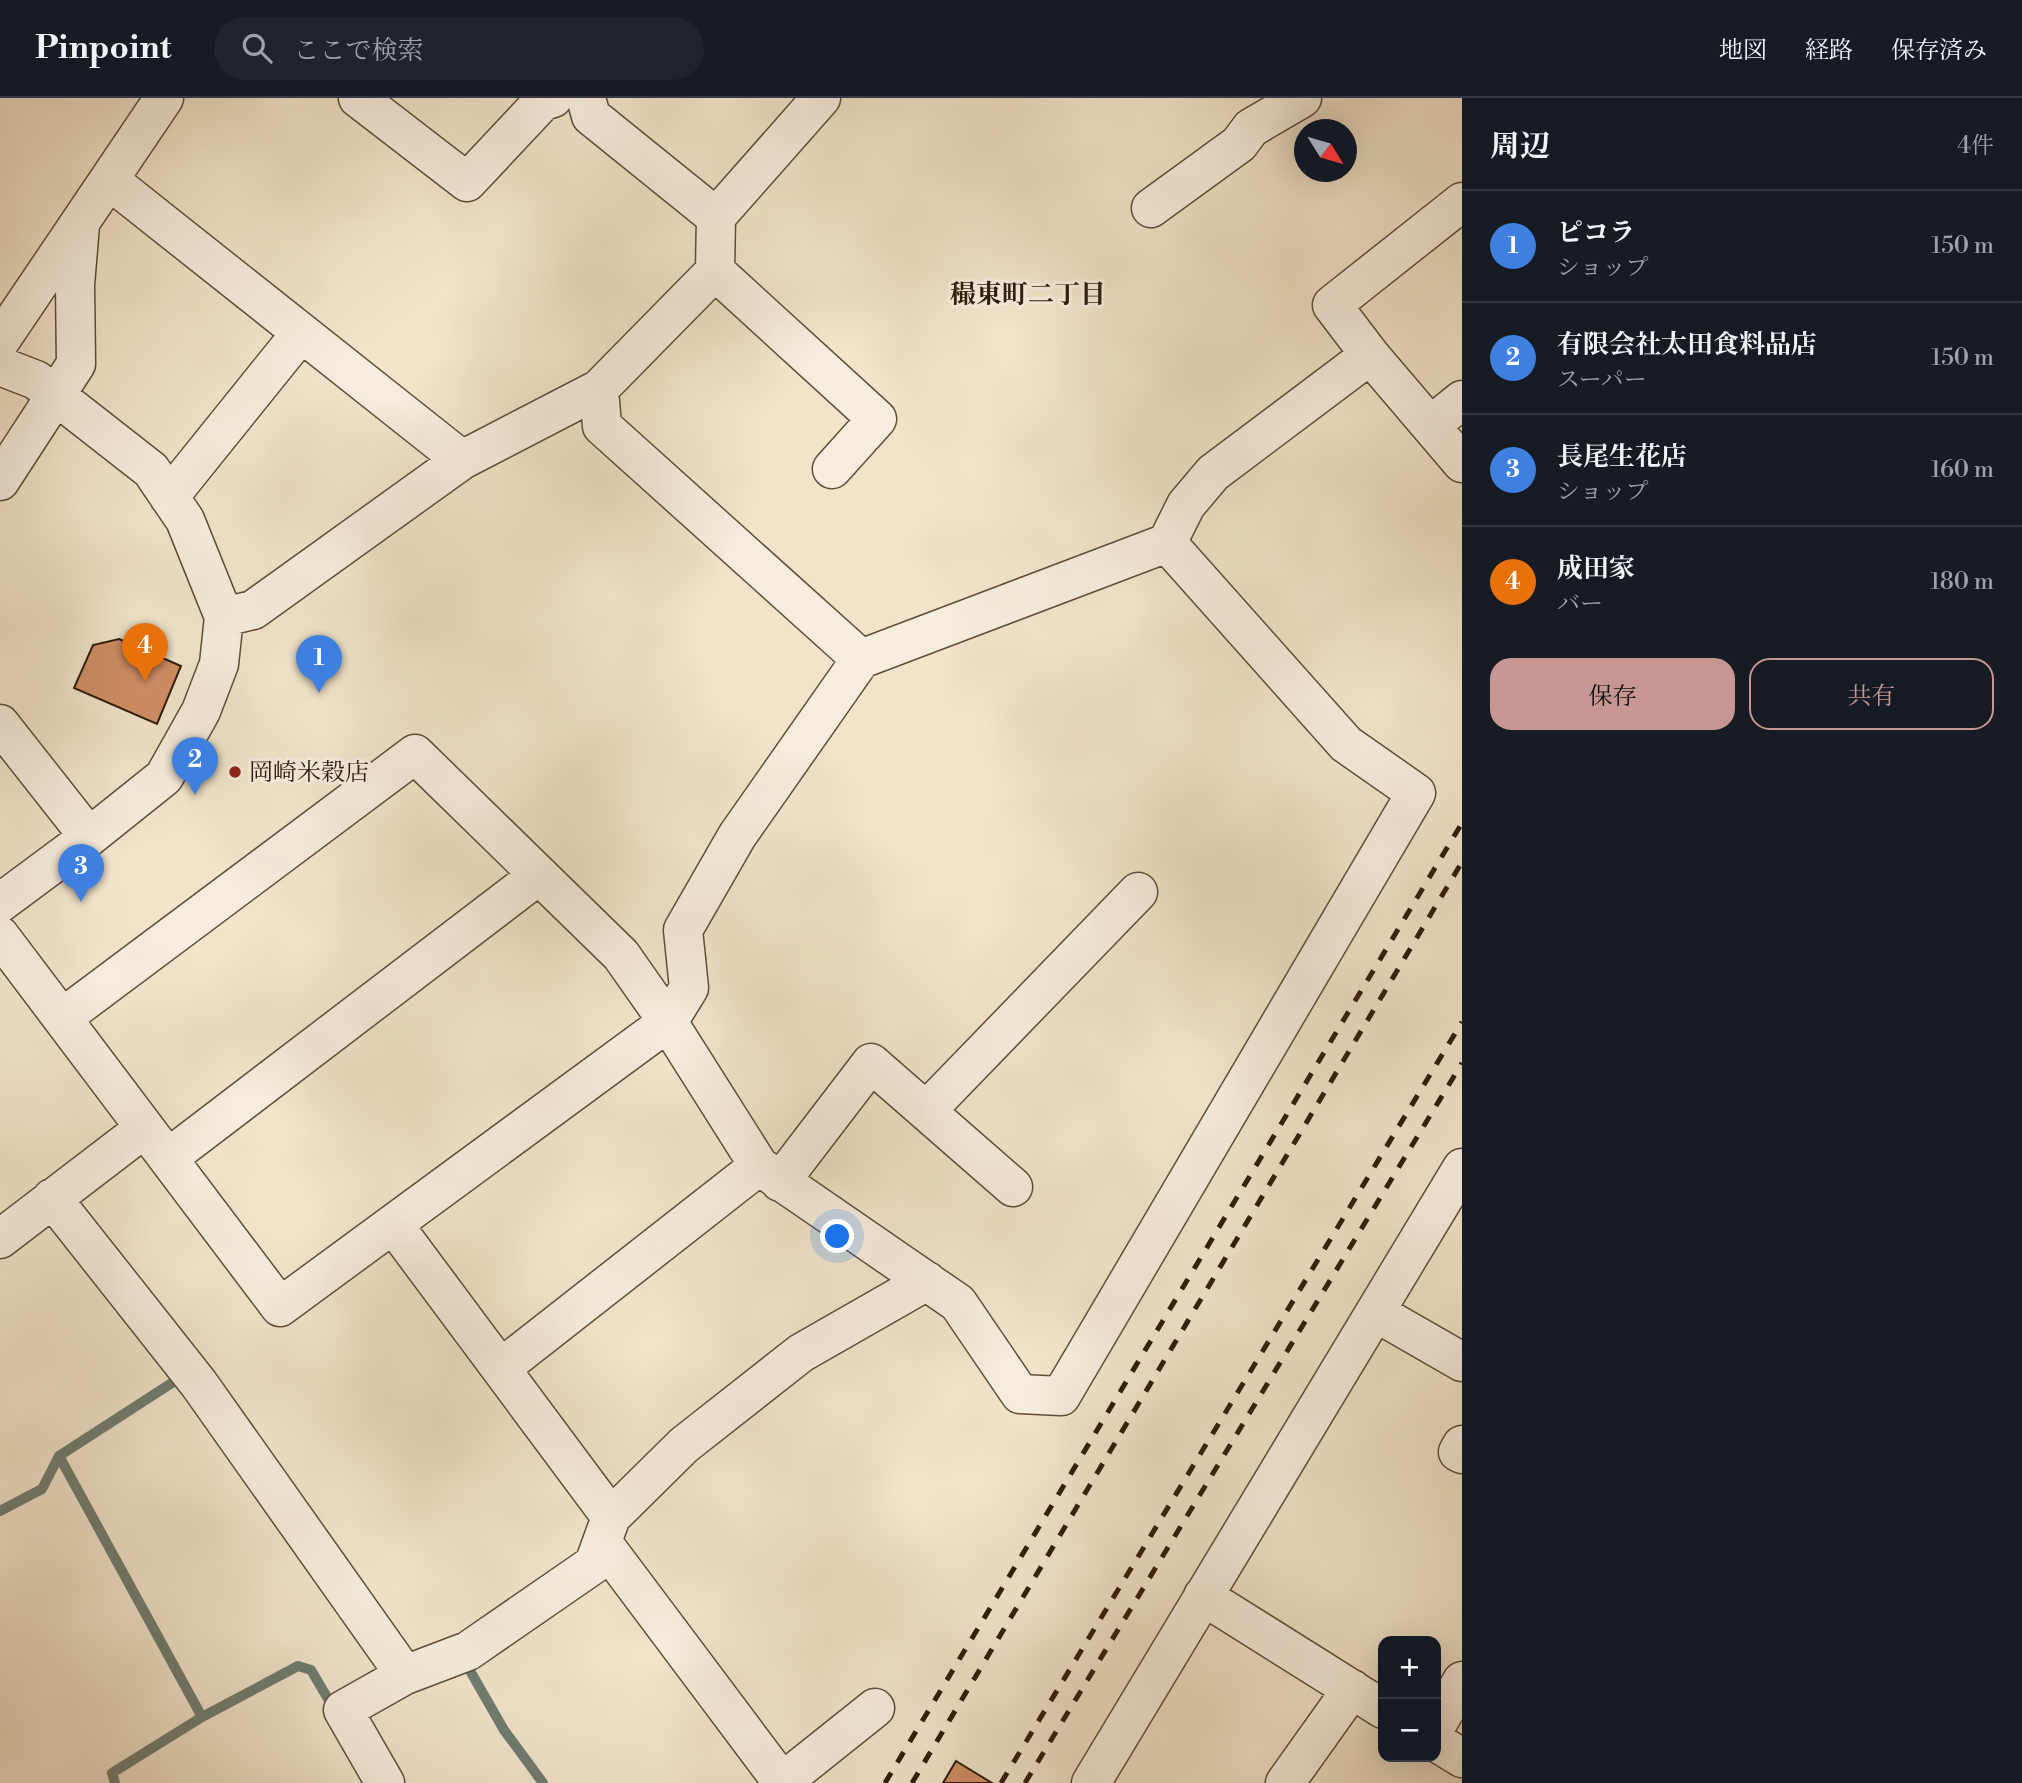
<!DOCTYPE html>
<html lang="ja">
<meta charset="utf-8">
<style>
body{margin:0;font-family:"Libre Bodoni","Noto Serif JP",serif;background:#20242c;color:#f1f3f6}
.controls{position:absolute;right:21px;bottom:21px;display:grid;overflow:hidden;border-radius:14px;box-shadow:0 7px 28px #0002}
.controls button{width:63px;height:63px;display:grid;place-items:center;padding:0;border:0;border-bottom:2px solid #363941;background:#171b24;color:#f1f3f6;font:35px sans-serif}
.compass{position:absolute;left:1294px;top:21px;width:63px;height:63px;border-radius:50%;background:#171b24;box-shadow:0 7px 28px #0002;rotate:127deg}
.you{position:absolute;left:838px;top:1139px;width:24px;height:24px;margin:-18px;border:5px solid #fff;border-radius:50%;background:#1a73e8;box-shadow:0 0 0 10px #1a73e833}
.badge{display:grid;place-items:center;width:46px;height:46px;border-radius:50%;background:#c59692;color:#fff;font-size:23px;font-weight:700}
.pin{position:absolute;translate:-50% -58px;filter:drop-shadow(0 2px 4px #0008)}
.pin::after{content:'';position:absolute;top:37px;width:24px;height:21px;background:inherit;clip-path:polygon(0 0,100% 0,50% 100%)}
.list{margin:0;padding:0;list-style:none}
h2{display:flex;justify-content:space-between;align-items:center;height:91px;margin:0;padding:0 28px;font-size:30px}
h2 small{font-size:23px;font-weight:400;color:#9ea1a6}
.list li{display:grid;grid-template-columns:46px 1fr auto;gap:21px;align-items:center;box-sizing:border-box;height:112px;padding:0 28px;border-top:2px solid #363941}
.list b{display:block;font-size:26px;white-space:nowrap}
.list p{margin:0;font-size:23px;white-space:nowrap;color:#9ea1a6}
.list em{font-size:23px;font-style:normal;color:#9ea1a6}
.actions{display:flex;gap:14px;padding:21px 28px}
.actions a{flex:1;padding:16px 0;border:2px solid #c59692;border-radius:21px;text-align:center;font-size:24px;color:#c59692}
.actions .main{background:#c59692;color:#111}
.icon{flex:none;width:38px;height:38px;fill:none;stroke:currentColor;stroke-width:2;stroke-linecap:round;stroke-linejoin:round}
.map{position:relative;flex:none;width:1462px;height:1685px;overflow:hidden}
header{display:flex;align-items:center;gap:42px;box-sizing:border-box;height:98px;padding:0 35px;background:#171b24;border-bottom:2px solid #363941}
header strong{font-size:33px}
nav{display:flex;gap:38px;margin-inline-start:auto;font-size:24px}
.search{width:490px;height:63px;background:#20242c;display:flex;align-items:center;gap:18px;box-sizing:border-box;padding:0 24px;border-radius:38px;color:#9ea1a6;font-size:26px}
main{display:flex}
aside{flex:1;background:#171b24}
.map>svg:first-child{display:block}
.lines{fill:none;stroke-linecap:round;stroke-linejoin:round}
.stream{stroke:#6f7d72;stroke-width:10}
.building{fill:#cf8e64;stroke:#2d1c09;stroke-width:2}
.minor-casing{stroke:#5e4e3a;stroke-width:41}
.minor{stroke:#f6eddd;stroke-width:38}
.rail{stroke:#2d1c09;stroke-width:5;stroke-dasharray:12 12;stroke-linecap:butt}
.poi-dot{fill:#8f2418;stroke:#f6eddd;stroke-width:2.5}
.labels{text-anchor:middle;stroke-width:6;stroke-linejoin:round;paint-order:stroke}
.poi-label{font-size:24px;fill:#2d1c09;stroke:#f6eddd;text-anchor:start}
.neighbourhood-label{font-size:26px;font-weight:bold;fill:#2d1c09;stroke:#f6eddd}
</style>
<header>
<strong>Pinpoint</strong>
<div class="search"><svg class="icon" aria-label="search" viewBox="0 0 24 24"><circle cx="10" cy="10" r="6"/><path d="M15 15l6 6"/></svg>ここで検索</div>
<nav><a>地図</a><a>経路</a><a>保存済み</a></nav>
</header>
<main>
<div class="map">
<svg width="1462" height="1685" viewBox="0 0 1462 1685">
<rect width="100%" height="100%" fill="#f1e4cb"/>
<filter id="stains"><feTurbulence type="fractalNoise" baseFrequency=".00286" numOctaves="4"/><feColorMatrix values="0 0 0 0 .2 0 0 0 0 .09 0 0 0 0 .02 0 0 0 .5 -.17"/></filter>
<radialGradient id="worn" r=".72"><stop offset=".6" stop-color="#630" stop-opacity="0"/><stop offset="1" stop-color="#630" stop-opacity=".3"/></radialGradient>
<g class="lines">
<path class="stream" d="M 0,1413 L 42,1391 L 59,1358
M 465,1564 L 504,1632 L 543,1685
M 202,1619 L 298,1568 L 311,1572 L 331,1606 L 337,1603
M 115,1685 L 112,1675 L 202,1619 L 59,1358 L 181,1279"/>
</g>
<path class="building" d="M 119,541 L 181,568 L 157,626 L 74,590 L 93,547 Z
M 956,1663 L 992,1685 L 943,1685 Z"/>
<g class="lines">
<g class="minor-casing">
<path id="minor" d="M 358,0 L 467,84 L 543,3 L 553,0
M 109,82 L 462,362
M 1462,104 L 1332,207 L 1370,257 L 1462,365
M 1151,110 L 1239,46 L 1251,30 L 1302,0
M 716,119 L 821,0
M 715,173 L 877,321 L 832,371
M 0,243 L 164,0
M 0,268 L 36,282 L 151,372 L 185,422 L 224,519 L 219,566 L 201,613 L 164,679 L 89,739 L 0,805
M 599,291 L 602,328 L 861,561
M 1431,327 L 1462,302
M 0,383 L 76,266 L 75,187 L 80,127
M 169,399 L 301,235
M 224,519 L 253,512 L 462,362 L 599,291 L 715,173 L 716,119 L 591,18 L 586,0
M 0,626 L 89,739
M 0,838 L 280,1209 L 668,924 L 689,890 L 683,832 L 737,738 L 861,561 L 1167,445 L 1186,407 L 1213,375 L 1370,257
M 62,920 L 415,656 L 621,857 L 668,924 L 759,1068 L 958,1205 L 1020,1296 L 1061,1298 L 1416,695 L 1346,646 L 1167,445
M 926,1013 L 1138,794
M 168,1060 L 539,777
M 780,1084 L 871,965 L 1013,1089
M 52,1100 L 199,1286 L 405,1577
M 393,1126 L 611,1419
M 0,1141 L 145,1030
M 1375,1214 L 1462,1264
M 501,1270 L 759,1068
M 1462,1347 L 1458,1354 L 1462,1356
M 602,1444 L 782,1684
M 1203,1498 L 1383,1611
M 1436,1628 L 1462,1583
M 1436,1644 L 1462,1660
M 385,1685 L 343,1612 L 405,1577 L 468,1553 L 594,1466 L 611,1419 L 684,1347 L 801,1255 L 927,1183
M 781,1685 L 875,1610
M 1091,1685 L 1462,1070
M 1285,1685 L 1352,1591"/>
</g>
<use href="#minor" class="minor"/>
<path class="rail" d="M 885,1685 L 1462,725
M 912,1685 L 1462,764
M 1001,1685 L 1462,924
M 1025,1685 L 1462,965"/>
</g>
<circle class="poi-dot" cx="235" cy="674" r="7"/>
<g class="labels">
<g class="poi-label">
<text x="249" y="682">岡崎米穀店</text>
</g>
<g class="neighbourhood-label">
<text x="1028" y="205">穝東町二丁目</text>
</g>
</g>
<rect width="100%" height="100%" filter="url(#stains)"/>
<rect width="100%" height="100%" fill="url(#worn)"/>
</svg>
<div class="controls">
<button>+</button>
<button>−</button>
</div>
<svg class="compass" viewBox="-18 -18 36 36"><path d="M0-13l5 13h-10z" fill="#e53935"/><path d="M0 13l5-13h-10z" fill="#9ea1a6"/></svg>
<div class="you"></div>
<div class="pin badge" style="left:319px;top:595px;background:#3f7fe0">1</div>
<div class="pin badge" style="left:195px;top:697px;background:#3f7fe0">2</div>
<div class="pin badge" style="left:81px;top:804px;background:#3f7fe0">3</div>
<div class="pin badge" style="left:145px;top:583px;background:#e8710a">4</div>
</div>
<aside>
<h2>周辺<small>4件</small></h2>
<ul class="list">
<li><span class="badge" style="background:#3f7fe0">1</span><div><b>ピコラ</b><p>ショップ</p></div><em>150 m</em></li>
<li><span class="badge" style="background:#3f7fe0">2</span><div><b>有限会社太田食料品店</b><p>スーパー</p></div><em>150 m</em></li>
<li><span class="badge" style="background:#3f7fe0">3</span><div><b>長尾生花店</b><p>ショップ</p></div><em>160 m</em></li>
<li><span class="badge" style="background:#e8710a">4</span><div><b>成田家</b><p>バー</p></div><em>180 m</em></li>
</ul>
<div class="actions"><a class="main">保存</a><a>共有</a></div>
</aside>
</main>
